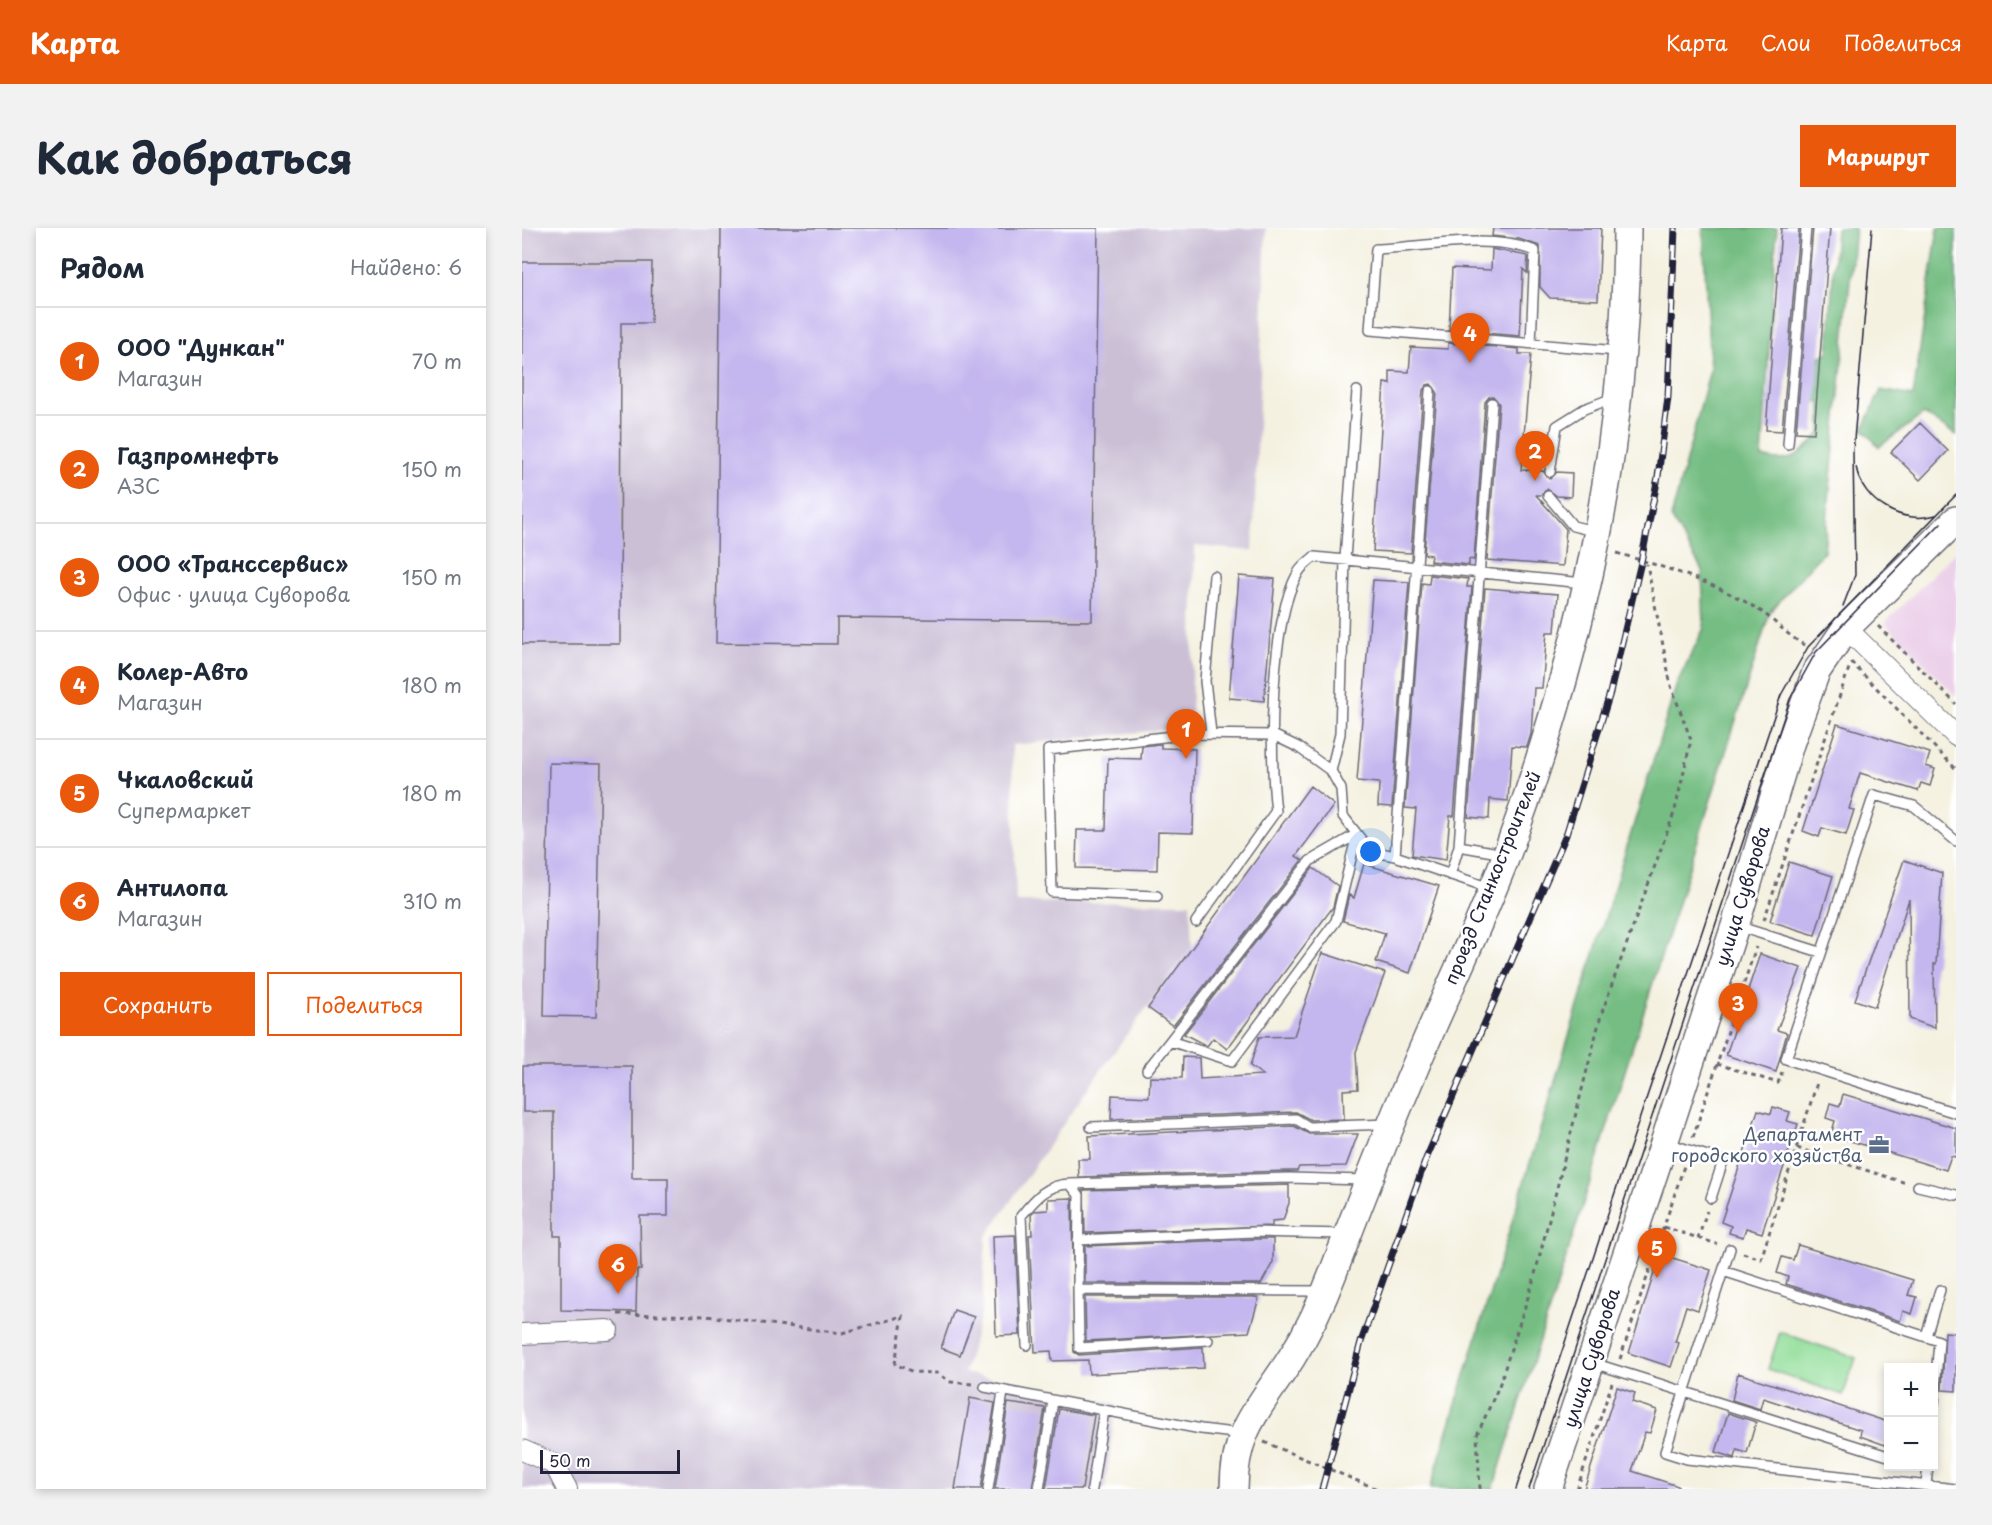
<!DOCTYPE html>
<html lang="ru">
<meta charset="utf-8">
<style>
body{margin:0;font-family:"Playpen Sans",sans-serif;background:#f2f2f3;color:#1f2937}
.controls{position:absolute;right:18px;bottom:18px;display:grid;overflow:hidden;border-radius:0px;box-shadow:0 3px 9px #0003}
.controls button{width:54px;height:54px;display:grid;place-items:center;padding:0;border:0;border-bottom:2px solid #e0e1e3;background:#fff;color:#1f2937;font:30px sans-serif}
.scale{position:absolute;left:18px;bottom:15px;width:140px;box-sizing:border-box;padding-left:6px;border:3px solid #22223b;border-top:0;font-size:16px;line-height:21px;white-space:nowrap;color:#22223b;-webkit-text-stroke:4px #fff;paint-order:stroke}
.you{position:absolute;left:849px;top:624px;width:21px;height:21px;margin:-15px;border:4px solid #fff;border-radius:50%;background:#1a73e8;box-shadow:0 0 0 9px #1a73e833}
.badge{display:grid;place-items:center;width:39px;height:39px;border-radius:50%;background:#ea580c;color:#fff;font-size:20px;font-weight:700}
.pin{position:absolute;translate:-50% -50px;filter:drop-shadow(0 2px 3px #0008)}
.pin::after{content:'';position:absolute;top:32px;width:21px;height:18px;background:inherit;clip-path:polygon(0 0,100% 0,50% 100%)}
.list{margin:0;padding:0;list-style:none}
h2{display:flex;justify-content:space-between;align-items:center;height:78px;margin:0;padding:0 24px;font-size:26px}
h2 small{font-size:20px;font-weight:400;color:#747a83}
.list li{display:grid;grid-template-columns:39px 1fr auto;gap:18px;align-items:center;box-sizing:border-box;height:108px;padding:0 24px;border-top:2px solid #e0e1e3}
.list b{display:block;font-size:22px;white-space:nowrap}
.list p{margin:0;font-size:20px;white-space:nowrap;color:#747a83}
.list em{font-size:20px;font-style:normal;color:#747a83}
.actions{display:flex;gap:12px;padding:18px 24px}
.actions a{flex:1;padding:14px 0;border:2px solid #ea580c;border-radius:0px;text-align:center;font-size:21px;color:#ea580c}
.actions .main{background:#ea580c;color:#fff}
.map{position:relative;flex:none;width:1434px;height:1261px;overflow:hidden;border-radius:0px}
header{display:flex;align-items:center;gap:36px;box-sizing:border-box;height:84px;padding:0 30px;background:#ea580c;color:#fff}
header strong{font-size:28px}
nav{display:flex;gap:33px;margin-inline-start:auto;font-size:21px}
.intro{display:flex;align-items:center;justify-content:space-between;box-sizing:border-box;height:144px;padding:0 36px}
h1{margin:0;font-size:42px}
.button{padding:15px 27px;border-radius:0px;background:#ea580c;color:#fff;font-size:21px;font-weight:700}
main{display:flex;gap:36px;padding:0 36px}
aside{flex:1;background:#fff;border-radius:0px;box-shadow:0 3px 9px #0003}
.map>svg:first-child{display:block}
.built{fill:#ecd1ea}
.industrial{fill:#cbbfd5}
.green{fill:#92de9a;stroke:#5a806a;stroke-width:1.5}
.forest{fill:#75bd82;stroke:#4c705e;stroke-width:1.5}
.building{fill:#c4b6ee}
.lines{fill:none;stroke-linecap:round;stroke-linejoin:round}
.lane-casing{stroke:#6c6a75;stroke-width:12}
.street-casing{stroke:#6c6a75;stroke-width:22}
.secondary-casing{stroke:#6c6a75;stroke-width:30}
.path{stroke:#6c6a75;stroke-width:3;stroke-dasharray:4.5 4.5;stroke-linecap:butt}
.lane{stroke:#fff;stroke-width:9}
.street{stroke:#fff;stroke-width:20}
.secondary{stroke:#fff;stroke-width:27}
.tram{stroke:#22223b;stroke-width:1.5}
.rail-casing{stroke:#22223b;stroke-width:7}
.rail{stroke:#fff;stroke-width:4.5;stroke-dasharray:14;stroke-linecap:butt}
.labels{text-anchor:middle;stroke-width:5;stroke-linejoin:round;paint-order:stroke}
.street-label{font-size:18px;fill:#22223b;stroke:#fff}
.service-label{font-size:18px;fill:#4e5e75;stroke:#fff;text-anchor:end}
</style>
<header>
<strong>Карта</strong>
<nav><a>Карта</a><a>Слои</a><a>Поделиться</a></nav>
</header>
<div class="intro"><h1>Как добраться</h1><a class="button">Маршрут</a></div>
<main>
<aside>
<h2>Рядом<small>Найдено: 6</small></h2>
<ul class="list">
<li><span class="badge">1</span><div><b>ООО &quot;Дункан&quot;</b><p>Магазин</p></div><em>70 m</em></li>
<li><span class="badge">2</span><div><b>Газпромнефть</b><p>АЗС</p></div><em>150 m</em></li>
<li><span class="badge">3</span><div><b>ООО «Транссервис»</b><p>Офис · улица Суворова</p></div><em>150 m</em></li>
<li><span class="badge">4</span><div><b>Колер-Авто</b><p>Магазин</p></div><em>180 m</em></li>
<li><span class="badge">5</span><div><b>Чкаловский</b><p>Супермаркет</p></div><em>180 m</em></li>
<li><span class="badge">6</span><div><b>Aнтилопа</b><p>Магазин</p></div><em>310 m</em></li>
</ul>
<div class="actions"><a class="main">Сохранить</a><a>Поделиться</a></div>
</aside>
<div class="map">
<svg width="1434" height="1261" viewBox="0 0 1434 1261">
<rect width="100%" height="100%" fill="#fff"/>
<filter id="ink" filterUnits="userSpaceOnUse"><feTurbulence type="fractalNoise" baseFrequency=".0167" numOctaves="2"/><feDisplacementMap in="SourceGraphic" scale="12" xChannelSelector="R" yChannelSelector="G"/><feConvolveMatrix kernelMatrix="1 2 1 2 8 2 1 2 1" color-interpolation-filters="sRGB"/></filter>
<filter id="wash" filterUnits="userSpaceOnUse"><feTurbulence type="fractalNoise" baseFrequency=".008" numOctaves="4" result="noise"/><feDisplacementMap in="SourceGraphic" scale="24" xChannelSelector="R" yChannelSelector="G"/><feGaussianBlur stdDeviation="1.35" result="paint"/><feColorMatrix in="noise" values="0 0 0 0 0 0 0 0 0 0 0 0 0 0 0 0 0 1.4 0 .05"/><feComposite in="paint" operator="in"/></filter>
<g filter="url(#wash)">
<rect width="100%" height="100%" fill="#f4f1e0"/>
<path class="built" d="M 1434,323 L 1434,468 L 1363,395 Z"/>
<path class="industrial" d="M 0,0 L 744,0 L 731,323 L 673,318 L 669,499 L 490,517 L 494,674 L 668,675 L 670,718 L 573,850 L 464,1009 L 460,1083 L 442,1145 L 594,1176 L 583,1261 L 0,1261 Z"/>
<path class="green" d="M 1258,1104 L 1334,1130 L 1321,1167 L 1246,1141 Z"/>
<path class="forest" d="M 1181,0 L 1255,0 L 1240,229 C 1271,238 1278,226 1299,205 L 1299,175 L 1286,170 L 1289,135 L 1306,124 L 1314,0 L 1333,0 L 1302,323 L 1248,384 L 971,1261 L 908,1261 L 1155,455 L 1182,400 L 1180,342 L 1149,290 L 1188,142 Z
M 1416,0 L 1434,0 L 1434,207 L 1402,186 L 1357,219 L 1341,201 L 1359,162 L 1391,168 Z"/>
<g id="blocks">
<path class="building" d="M 199,0 L 576,0 L 570,393 L 315,390 L 315,416 L 194,415 Z
M 971,0 L 1079,0 L 1076,72 L 1028,70 L 1018,59 L 1018,18 L 997,11 L 970,8 Z
M 1259,0 L 1277,0 L 1260,203 L 1244,202 Z
M 1291,0 L 1308,0 L 1292,205 L 1274,204 Z
M 970,21 L 1006,28 L 1005,45 L 1001,41 L 998,108 L 927,102 L 930,40 L 969,42 Z
M 0,34 L 130,34 L 129,95 L 99,95 L 98,416 L 0,416 Z
M 926,115 L 997,121 L 997,126 L 1009,126 L 999,242 L 1021,243 L 1028,251 L 1035,244 L 1050,245 L 1049,269 L 1035,268 L 1025,261 L 1019,267 L 1014,267 L 1044,301 L 1041,338 L 965,332 L 977,176 L 971,168 L 967,169 L 963,174 L 952,332 L 947,331 L 947,337 L 908,333 L 909,327 L 902,326 L 915,164 L 909,156 L 905,157 L 901,162 L 889,325 L 851,323 L 862,155 L 868,156 L 868,143 L 887,144 L 889,119 L 926,121 Z
M 1398,195 L 1426,223 L 1398,252 L 1369,224 Z
M 908,347 L 946,351 L 945,359 L 950,359 L 932,588 L 928,588 L 924,632 L 890,627 L 894,581 L 883,580 L 900,355 L 907,356 Z
M 717,348 L 753,351 L 742,473 L 707,470 Z
M 851,352 L 887,354 L 870,579 L 856,578 L 857,555 L 835,553 Z
M 963,360 L 1036,366 L 1033,404 L 1025,404 L 1020,460 L 1012,460 L 1009,506 L 1005,519 L 990,518 L 986,573 L 968,571 L 967,591 L 946,589 Z
M 1315,496 L 1408,525 L 1404,538 L 1413,541 L 1408,558 L 1399,555 L 1396,563 L 1338,545 L 1327,581 L 1332,582 L 1324,607 L 1300,600 L 1297,609 L 1281,603 Z
M 639,516 L 639,520 L 673,521 L 671,605 L 636,604 L 635,642 L 554,640 L 555,602 L 584,602 L 586,530 L 619,531 L 620,518 Z
M 27,535 L 79,536 L 74,789 L 22,788 Z
M 788,558 L 812,577 L 774,628 L 780,632 L 651,798 L 626,780 Z
M 1382,632 L 1420,645 L 1414,736 L 1412,736 L 1413,800 L 1388,791 L 1387,671 L 1353,779 L 1333,772 Z
M 1267,634 L 1311,648 L 1293,707 L 1248,693 Z
M 842,636 L 917,658 L 888,745 L 854,734 L 863,705 L 821,693 L 827,667 L 832,670 Z
M 791,640 L 816,658 L 811,679 L 705,821 L 691,810 L 685,818 L 662,806 Z
M 800,725 L 863,745 L 834,824 L 836,861 L 821,862 L 822,891 L 789,892 L 774,884 L 589,891 L 590,867 L 627,869 L 628,849 L 660,850 L 661,829 L 677,830 L 678,851 L 741,847 L 728,838 L 737,809 L 772,808 Z
M 1238,726 L 1279,740 L 1255,802 L 1265,805 L 1254,844 L 1204,827 Z
M 1,838 L 110,838 L 110,950 L 146,950 L 146,988 L 118,988 L 119,1042 L 115,1042 L 114,1084 L 39,1082 L 39,1008 L 32,1008 L 32,884 L 1,884 Z
M 1321,866 L 1434,900 L 1434,929 L 1429,928 L 1424,942 L 1309,907 L 1313,893 L 1304,890 L 1308,875 L 1318,878 Z
M 1251,879 L 1268,884 L 1265,893 L 1276,896 L 1240,1005 L 1224,1000 L 1221,1009 L 1207,1005 L 1209,998 L 1199,994 L 1236,882 L 1249,886 Z
M 772,898 L 787,906 L 836,906 L 824,938 L 777,939 L 775,943 L 767,943 L 557,949 L 556,931 L 568,931 L 567,908 Z
M 767,957 L 767,975 L 761,992 L 750,993 L 750,998 L 563,1005 L 562,962 Z
M 550,970 L 552,1124 L 557,1127 L 681,1119 L 682,1140 L 567,1146 L 566,1132 L 530,1133 L 529,1123 L 513,1124 L 507,1007 L 510,1007 L 509,986 L 512,983 L 526,982 L 526,971 Z
M 493,1007 L 498,1107 L 474,1108 L 471,1008 Z
M 732,1011 L 751,1011 L 751,1034 L 739,1056 L 563,1055 L 563,1018 Z
M 1276,1017 L 1391,1052 L 1386,1067 L 1395,1069 L 1390,1086 L 1381,1083 L 1378,1093 L 1264,1056 L 1266,1049 L 1255,1045 L 1260,1029 L 1271,1032 Z
M 1138,1026 L 1189,1042 L 1176,1082 L 1164,1078 L 1153,1114 L 1157,1115 L 1149,1139 L 1107,1125 Z
M 563,1069 L 732,1069 L 737,1070 L 727,1104 L 564,1113 Z
M 432,1082 L 452,1089 L 438,1127 L 419,1120 Z
M 1423,1104 L 1434,1105 L 1434,1163 L 1420,1162 Z
M 1216,1145 L 1366,1194 L 1363,1217 L 1338,1208 L 1339,1202 L 1241,1170 L 1238,1181 L 1210,1172 Z
M 1095,1159 L 1113,1165 L 1110,1174 L 1135,1182 L 1128,1205 L 1123,1204 L 1110,1243 L 1156,1258 L 1156,1261 L 1062,1261 Z
M 448,1170 L 473,1175 L 459,1261 L 433,1261 Z
M 486,1175 L 523,1180 L 510,1261 L 473,1261 Z
M 537,1181 L 572,1187 L 560,1261 L 524,1261 Z
M 1206,1185 L 1234,1194 L 1225,1225 L 1215,1222 L 1213,1230 L 1194,1224 Z"/>
</g>
</g>
<g filter="url(#ink)">
<use href="#blocks" fill-opacity="0" stroke="#6c6a75" stroke-width="1.5"/>
<g class="lines">
<g class="lane-casing">
<path id="lane" d="M 1009,115 L 1013,23 C 969,5 902,19 854,21 L 848,102 L 1096,123
M 970,175 L 937,618 L 982,626
M 1266,216 L 1284,0
M 1028,244 L 1035,198 L 1062,181 L 1091,170
M 1026,268 L 1051,298 L 1072,303
M 689,505 L 683,453 L 692,348
M 809,543 L 818,506 L 823,331 L 835,163
M 1434,613 L 1392,578 L 1352,567 L 1264,831 L 1434,885
M 873,628 L 908,163
M 928,647 L 937,618
M 635,668 L 530,664 L 526,522 L 669,506 L 751,507 L 776,519 L 809,543 L 819,561 L 821,588 L 848,623 L 873,628 L 968,660
M 674,694 L 754,583 C 747,527 748,394 776,345 C 779,339 787,333 792,329 L 1062,355
M 1215,698 L 1298,724
M 648,813 L 788,633 L 835,606
M 625,842 L 648,813 L 710,833 L 814,693 L 835,606
M 569,899 L 774,891 L 787,899 L 866,896
M 1145,915 L 1201,933 L 1189,970
M 548,956 L 767,950 L 843,952
M 1396,958 L 1434,967
M 556,1012 L 732,1004 L 823,1006
M 1208,1021 L 1143,1224 L 1165,1231 L 1434,1261
M 1201,1043 L 1417,1113 L 1412,1175
M 1404,1108 L 1418,1062
M 686,1112 L 557,1120 L 556,1062 L 802,1063
M 505,1117 L 499,988 C 513,971 525,956 548,956 L 557,967 L 556,1062
M 1071,1135 L 1366,1228
M 463,1159 L 679,1201 L 720,1206
M 1404,1257 L 1406,1238
M 466,1261 L 481,1164
M 517,1261 L 531,1173
M 570,1261 L 582,1182"/>
</g>
<g class="street-casing">
<path id="street" d="M 1324,400 L 1434,508
M 0,1106 L 86,1102
M 0,1222 L 32,1236 L 45,1261"/>
</g>
<g class="secondary-casing">
<path id="secondary" d="M 712,1261 C 712,1200 740,1177 770,1129 C 787,1102 800,1074 811,1045 C 842,963 874,882 909,802 C 935,743 963,684 986,623 C 1061,418 1104,219 1105,0
M 1026,1261 L 1142,915 L 1213,698 L 1268,516 L 1294,444 L 1324,400 L 1434,292"/>
</g>
<path class="path" d="M 1095,325 C 1142,339 1192,354 1234,380 C 1253,392 1265,408 1286,419
M 1356,398 L 1434,476
M 1329,434 L 1434,541
M 1242,692 L 1328,437
M 1195,836 L 1256,855 L 1260,844
M 1171,909 L 1234,719
M 1275,920 L 1384,955
M 1142,999 L 1195,1016
M 1176,1011 L 1185,983
M 1221,1025 L 1239,1031 L 1295,855
M 96,1086 L 184,1088 L 320,1105 L 381,1088 L 373,1136 L 391,1144 L 415,1145 L 429,1154 L 450,1156
M 1098,1131 L 1163,935
M 742,1214 L 855,1261
M 958,1261 L 955,1207 L 977,1158 L 1011,1054 L 1079,787 L 1153,582 L 1169,512 L 1149,458 L 1125,336
M 1055,1261 L 1090,1155"/>
<use href="#lane" class="lane"/>
<use href="#street" class="street"/>
<use href="#secondary" class="secondary"/>
<path class="tram" d="M 1334,239 C 1341,275 1381,297 1414,287
M 1321,378 L 1333,347 L 1331,224 L 1350,0
M 994,1261 L 1259,467 L 1286,419 L 1434,267
M 1007,1261 L 1268,471 L 1294,424 L 1419,295"/>
<g class="rail-casing">
<path id="rail" d="M 800,1261 L 839,1114 L 904,931 L 1044,607 L 1088,465 L 1119,334 L 1136,249 L 1146,169 L 1153,0"/>
</g>
<use href="#rail" class="rail"/>
</g>
</g>
<defs>
<g id="office-bare" transform="scale(1.62)"><path d="M-6-3h4V-5.5h4V-3h4V5H-6ZM-1-4.5V-3h2v-1.5ZM-6 0V1H6V0Z" fill="#5c6f8a" stroke="#fff" stroke-width="2.5" paint-order="stroke"/></g>
</defs>
<g fill-rule="evenodd">
<use href="#office-bare" x="1357" y="917"/>
</g>
<g class="labels">
<g class="street-label">
<text transform="translate(971 650) rotate(-68)" y="6">проезд Станкостроителей</text>
<text transform="translate(1221 668) rotate(-73)" y="6">улица Суворова</text>
<text transform="translate(1070 1130) rotate(-72)" y="6">улица Суворова</text>
</g>
<g class="service-label">
<text x="1340" y="913">Департамент<tspan x="1340" dy="21">городского хозяйства</tspan></text>
</g>
</g>
</svg>
<div class="controls">
<button>+</button>
<button>−</button>
</div>
<div class="scale">50 m</div>
<div class="you"></div>
<div class="pin badge" style="left:664px;top:531px">1</div>
<div class="pin badge" style="left:1013px;top:253px">2</div>
<div class="pin badge" style="left:1216px;top:805px">3</div>
<div class="pin badge" style="left:948px;top:135px">4</div>
<div class="pin badge" style="left:1135px;top:1050px">5</div>
<div class="pin badge" style="left:96px;top:1066px">6</div>
</div>
</main>
